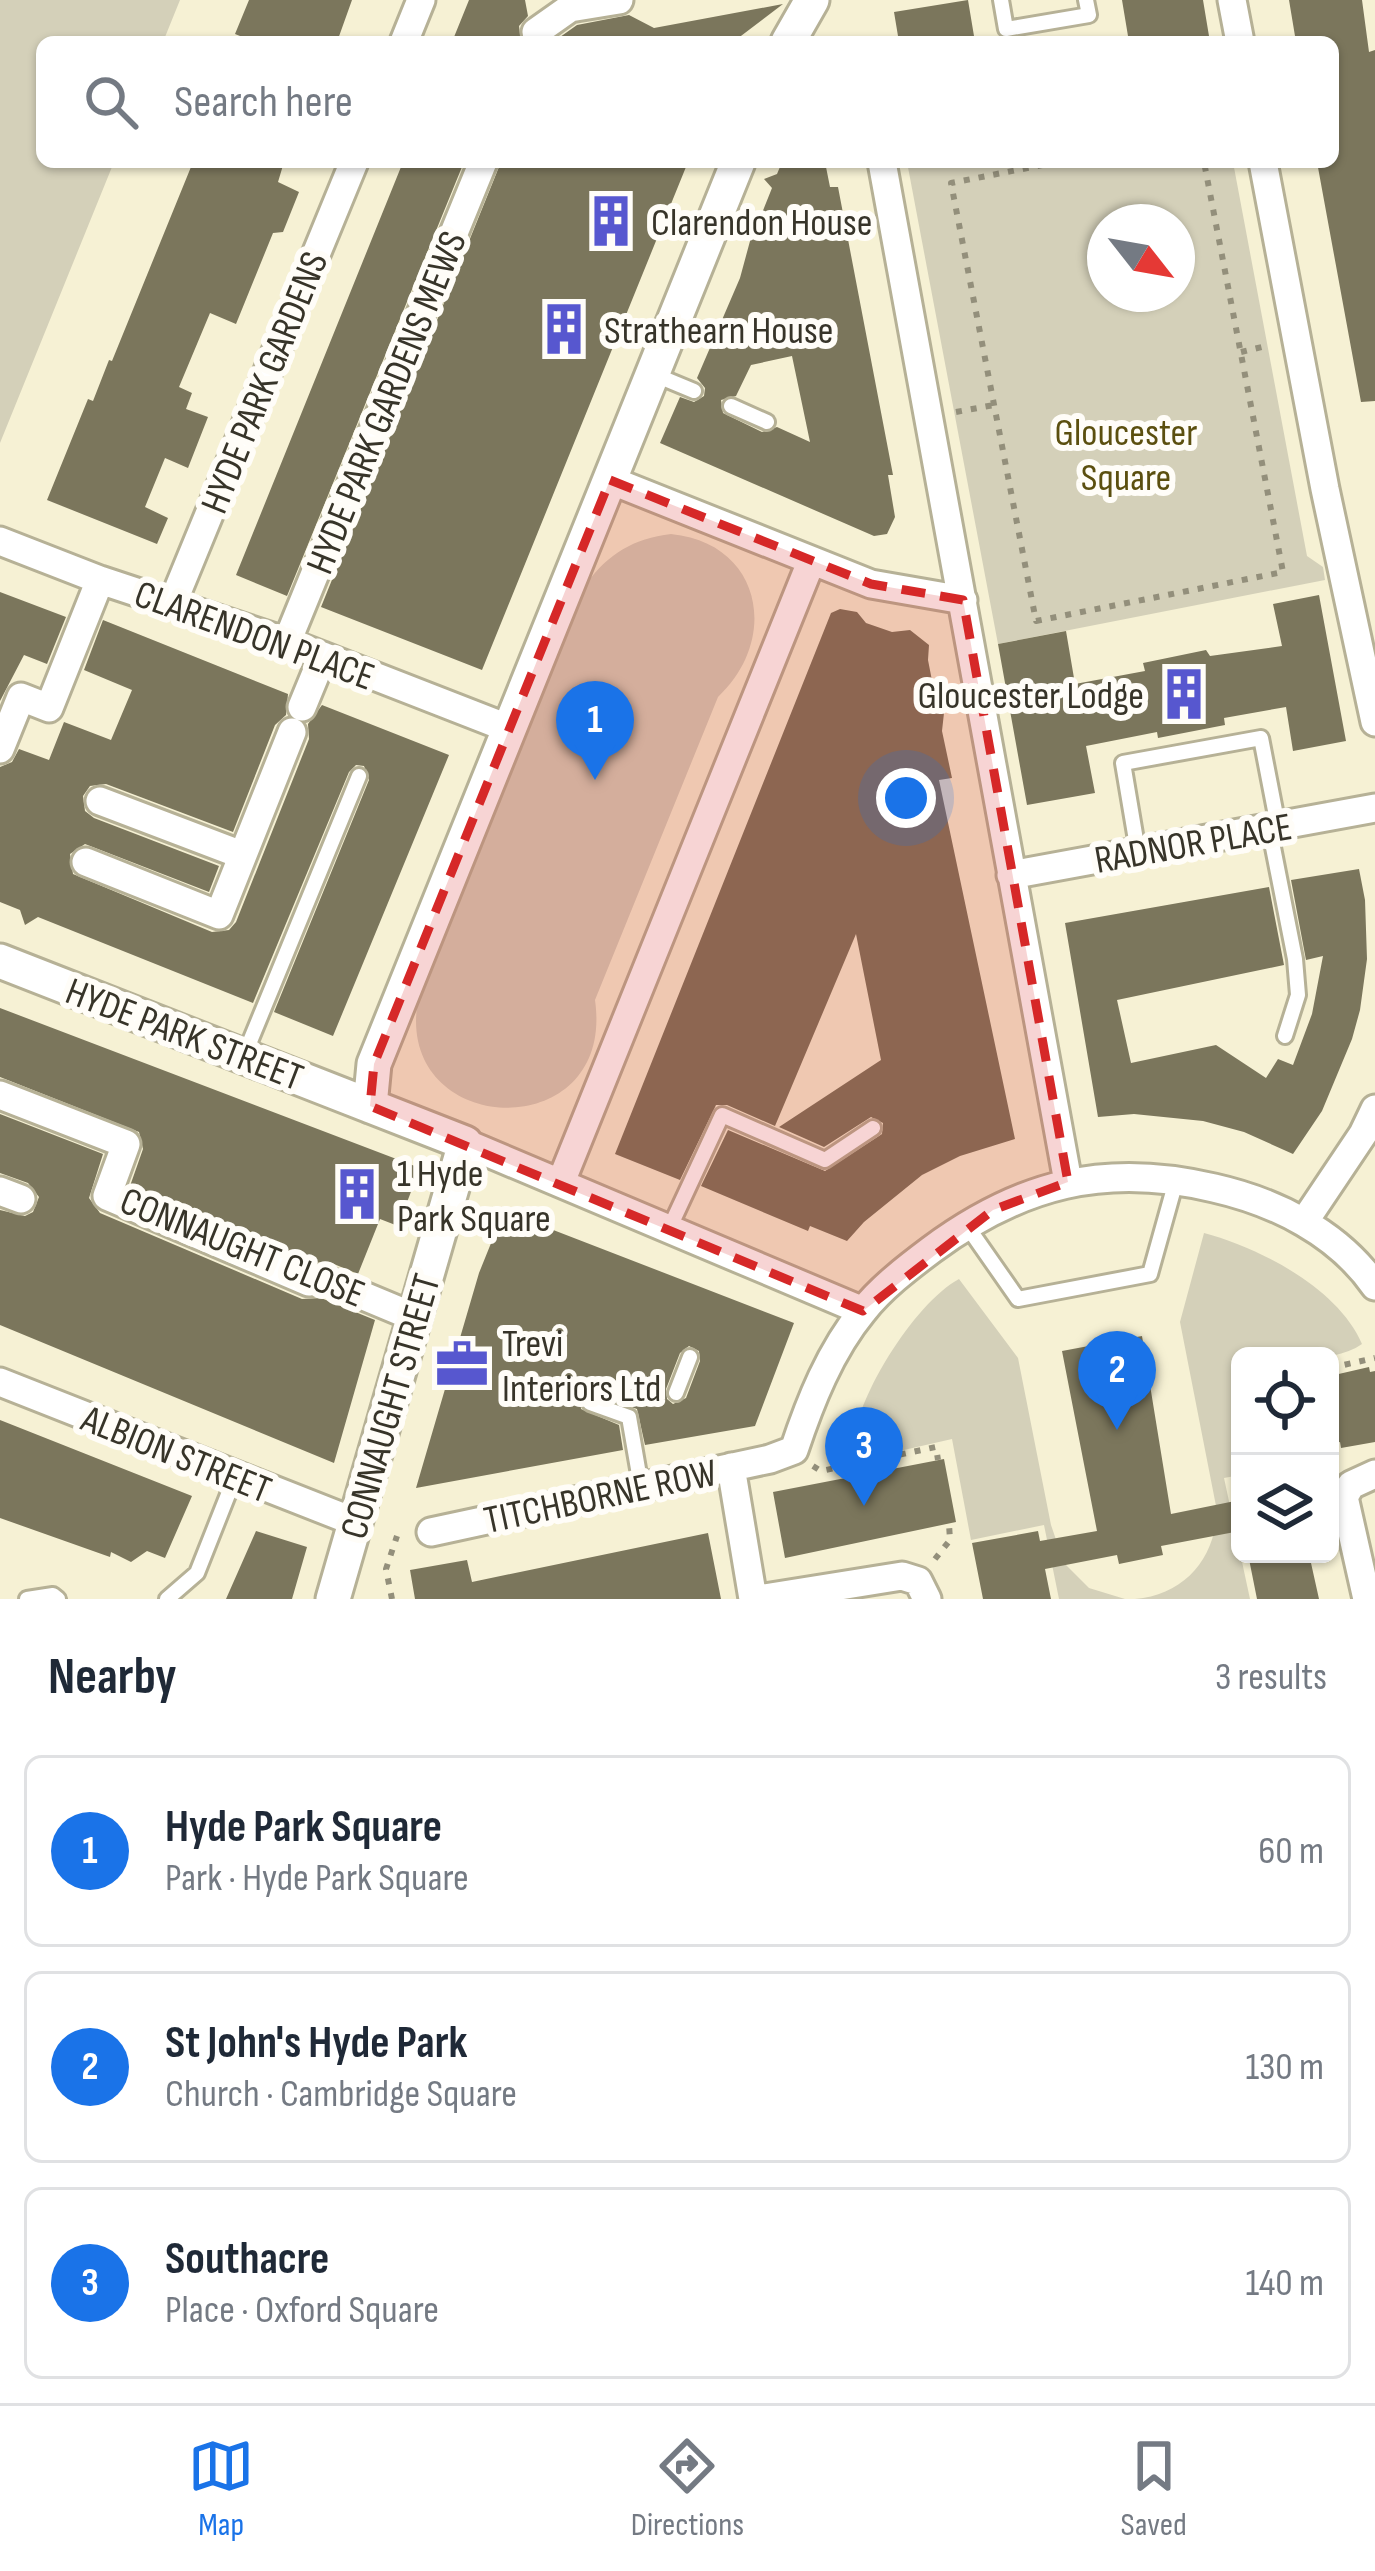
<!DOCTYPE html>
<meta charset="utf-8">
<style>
body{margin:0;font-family:"Sofia Sans Condensed",sans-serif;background:#f2f2f3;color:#1f2937}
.controls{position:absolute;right:36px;bottom:36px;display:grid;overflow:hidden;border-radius:18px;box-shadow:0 3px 9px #0004}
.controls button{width:108px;height:108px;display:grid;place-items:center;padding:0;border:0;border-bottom:3px solid #e0e1e3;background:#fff;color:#1f2937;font:60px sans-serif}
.compass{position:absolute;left:1087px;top:204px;width:108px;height:108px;border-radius:50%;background:#fff;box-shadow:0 3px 9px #0004;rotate:121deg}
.you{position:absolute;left:906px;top:798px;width:42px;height:42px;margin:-30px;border:9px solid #fff;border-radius:50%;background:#1a73e8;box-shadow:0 0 0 18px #1a73e833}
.badge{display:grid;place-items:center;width:78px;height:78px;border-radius:50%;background:#1a73e8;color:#fff;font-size:39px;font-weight:700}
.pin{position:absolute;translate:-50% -99px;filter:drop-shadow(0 3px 6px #0008)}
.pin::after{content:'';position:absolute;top:63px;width:42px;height:36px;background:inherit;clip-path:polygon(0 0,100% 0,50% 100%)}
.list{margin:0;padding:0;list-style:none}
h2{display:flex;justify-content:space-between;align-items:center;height:156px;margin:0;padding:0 48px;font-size:51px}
h2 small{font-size:39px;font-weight:400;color:#747a83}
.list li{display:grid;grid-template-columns:78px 1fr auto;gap:36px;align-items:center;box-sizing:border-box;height:192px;margin:0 24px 24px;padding:0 24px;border:3px solid #e0e1e3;border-radius:18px}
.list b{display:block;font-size:45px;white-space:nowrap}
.list p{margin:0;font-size:39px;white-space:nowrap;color:#747a83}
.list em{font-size:39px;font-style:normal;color:#747a83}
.icon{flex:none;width:66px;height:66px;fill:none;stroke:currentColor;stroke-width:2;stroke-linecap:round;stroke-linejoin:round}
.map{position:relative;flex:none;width:1375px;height:1599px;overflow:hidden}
.search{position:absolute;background:#fff;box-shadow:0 3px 9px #0004;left:36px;right:36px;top:36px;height:132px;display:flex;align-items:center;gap:30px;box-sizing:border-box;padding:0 42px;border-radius:18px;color:#747a83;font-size:45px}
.sheet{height:804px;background:#fff}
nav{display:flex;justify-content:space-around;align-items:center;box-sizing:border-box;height:168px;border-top:3px solid #e0e1e3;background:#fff;font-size:33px;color:#747a83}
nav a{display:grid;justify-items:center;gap:6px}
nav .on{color:#1a73e8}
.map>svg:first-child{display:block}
.garden{fill:#d4d0b9;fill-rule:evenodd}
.building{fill:#7b765c;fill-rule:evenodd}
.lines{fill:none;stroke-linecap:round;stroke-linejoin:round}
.service-casing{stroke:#b6b196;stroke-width:20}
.minor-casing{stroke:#b6b196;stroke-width:33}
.tertiary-casing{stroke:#b6b196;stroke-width:39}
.path{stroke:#938f7b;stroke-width:6;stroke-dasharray:6 9;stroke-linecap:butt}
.service{stroke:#fff;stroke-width:14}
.minor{stroke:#fff;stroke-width:27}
.tertiary{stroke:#fff;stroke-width:33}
.marked{fill:#d62828;fill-opacity:0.2;stroke:#d62828;stroke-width:9;stroke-dasharray:24 15;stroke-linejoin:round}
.labels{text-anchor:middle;stroke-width:12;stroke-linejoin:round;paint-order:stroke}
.poi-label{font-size:39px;fill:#373429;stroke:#fffdf8;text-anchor:start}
.street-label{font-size:39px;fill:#373429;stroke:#fffdf8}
.park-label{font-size:39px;fill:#5b4f0f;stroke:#fffdf8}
</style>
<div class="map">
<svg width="1375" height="1599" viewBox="0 0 1375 1599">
<rect width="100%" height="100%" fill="#f6f1d4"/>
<path class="garden" d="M 0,0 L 180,0 L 163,42 L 42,42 L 42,162 L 114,162 L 0,443 Z
M 907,162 L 1233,162 L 1307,556 L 1323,567 L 1325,580 L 998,644 ZM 1105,222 L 1177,222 L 1177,294 L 1105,294 Z
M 671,534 C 762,543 780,639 718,697 L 595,1000 C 617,1153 379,1138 421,987 L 586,584 C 609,553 633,539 671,534 Z
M 1204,1233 C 1260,1248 1338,1288 1362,1344 C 1331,1366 1276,1356 1240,1356 L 1240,1475 L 1224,1478 L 1250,1599 L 1135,1599 C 1184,1595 1215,1559 1217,1511 L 1180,1322 Z
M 959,1279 L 1018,1358 L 1051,1525 L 1064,1563 L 1089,1588 L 1125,1599 L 1059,1599 L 1044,1525 L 971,1540 L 952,1439 L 860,1460 L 852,1456 C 850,1405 914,1303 959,1279 Z"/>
<path class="building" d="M 249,0 L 352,0 L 337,42 L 238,42 L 240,36 L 235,34 Z
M 469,0 L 525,0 L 528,16 L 519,26 L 521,42 L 452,42 Z
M 968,0 L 975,42 L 899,42 L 894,12 Z
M 1122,0 L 1203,0 L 1210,42 L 1129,42 Z
M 1289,0 L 1362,0 L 1369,52 L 1375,50 L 1375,401 L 1361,402 L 1317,162 L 1333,162 L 1333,42 L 1296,42 Z
M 783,4 L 733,42 L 553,42 L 577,25 L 629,15 L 654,28 Z
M 193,162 L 284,162 L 278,182 L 299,192 L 283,232 L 273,233 L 236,324 L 210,313 L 179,387 L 192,393 L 186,409 L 208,417 L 188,468 L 165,458 L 145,507 L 168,518 L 157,544 L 47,500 L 88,399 L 93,401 L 109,360 L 112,361 Z
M 403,162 L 464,162 L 287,596 L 236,575 Z
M 501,162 L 688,162 L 482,670 L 321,607 Z
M 782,162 L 825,162 L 830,187 L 838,187 L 893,475 L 888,475 L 895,517 L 887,534 L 874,536 L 660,443 L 680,397 L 694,402 L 704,396 L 705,388 L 697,378 L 740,278 L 756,219 L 760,218 L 772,188 L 764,179 L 777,174 ZM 792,356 L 810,442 L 777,427 L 762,432 L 723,413 L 721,400 L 736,396 L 751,365 Z
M 0,592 L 66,617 L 47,664 L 24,655 L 0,701 Z
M 1319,595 L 1346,741 L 1293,751 L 1286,707 L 1224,718 L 1225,725 L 1158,738 L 1157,732 L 1086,746 L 1095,793 L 1027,805 L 998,644 L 1066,631 L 1075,684 L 1145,671 L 1143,663 L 1206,650 L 1210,656 L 1282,646 L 1273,604 Z
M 840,609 L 857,612 L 866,623 L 892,632 L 910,630 L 929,645 L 928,660 L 937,706 L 944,713 L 942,731 L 952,778 L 939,780 L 1015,1139 L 960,1156 L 922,1175 L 864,1222 L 847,1241 L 810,1226 L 808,1231 L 701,1186 L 728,1130 L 825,1171 L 882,1134 L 883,1123 L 871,1117 L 824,1147 L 779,1127 L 881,1060 L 856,934 L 775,1126 L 727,1105 L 716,1105 L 680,1180 L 615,1154 L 831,613 Z
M 103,620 L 288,694 L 286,715 L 275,725 L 233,832 L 106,784 L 90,786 L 83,796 L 85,811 L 94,818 L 219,866 L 209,892 L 85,844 L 70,854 L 73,874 L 212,932 L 229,930 L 236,922 L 309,739 L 308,724 L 322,705 L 449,755 L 333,1036 L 274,1012 L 369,780 L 364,766 L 356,765 L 349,772 L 253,1003 L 38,917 L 25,925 L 20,910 L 0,902 L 0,767 L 12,762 L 19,749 L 49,760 L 64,722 L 111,740 L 132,690 L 84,670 Z
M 1359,869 L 1365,900 L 1367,959 L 1360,1010 L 1352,1039 L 1322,1111 L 1293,1154 L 1244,1132 L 1203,1121 L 1134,1114 L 1098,1117 L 1065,923 L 1269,887 L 1284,965 L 1117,1000 L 1131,1063 L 1216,1045 L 1266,1078 L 1278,1059 L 1293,1065 L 1312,1014 L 1323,956 L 1306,960 L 1291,880 Z
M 0,1008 L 420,1168 L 398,1226 L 380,1219 L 358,1274 L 329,1262 L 311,1263 L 130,1186 L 143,1149 L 139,1132 L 0,1077 Z
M 0,1114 L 103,1154 L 89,1198 L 100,1213 L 302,1299 L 321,1298 L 375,1320 L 334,1463 L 0,1325 L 0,1210 L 25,1216 L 33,1212 L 39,1197 L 28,1183 L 0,1173 Z
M 504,1211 L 794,1323 L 755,1426 L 645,1445 L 637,1409 L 589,1392 L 580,1398 L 581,1409 L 619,1425 L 623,1450 L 416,1488 L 479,1273 ZM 689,1346 L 699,1351 L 700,1361 L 686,1398 L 673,1404 L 667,1399 L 666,1389 L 680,1353 Z
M 1142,1336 L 1171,1514 L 1240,1500 L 1240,1531 L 1161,1546 L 1163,1555 L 1119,1564 L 1117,1555 L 1045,1569 L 1051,1599 L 983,1599 L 972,1543 L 1038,1531 L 1040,1541 L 1097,1531 L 1062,1351 Z
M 1369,1367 L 1370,1372 L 1375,1371 L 1375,1442 L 1341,1448 L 1340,1442 L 1330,1444 L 1330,1376 Z
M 0,1420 L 192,1496 L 165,1558 L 147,1551 L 131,1562 L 111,1552 L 110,1557 L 0,1518 Z
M 944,1459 L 956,1522 L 785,1558 L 773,1492 Z
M 256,1531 L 307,1547 L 292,1599 L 226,1599 Z
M 708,1533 L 721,1599 L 415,1599 L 410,1570 L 467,1560 L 472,1582 Z
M 1248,1554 L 1309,1554 L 1319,1599 L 1257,1599 Z"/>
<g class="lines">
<g class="service-casing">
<path id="service" d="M 1001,0 L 1006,29 L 1089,15 L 1086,0
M 653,374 L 694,391
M 731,406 L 767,422
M 1269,827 L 1295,959 L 1298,995 L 1285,1036
M 1138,852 L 1123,763 L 1261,738 L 1278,826
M 244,1056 L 359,776
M 967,1226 L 1018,1299 L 1150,1274 L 1176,1181
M 670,1227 L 722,1115 L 825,1160 L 873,1128
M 676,1393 L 690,1357
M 590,1403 L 629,1417 L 641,1486
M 27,1599 L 53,1595 L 58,1599
M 167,1599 L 197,1573 L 235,1477"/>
</g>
<g class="minor-casing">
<path id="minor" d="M 1232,0 L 1240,42
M 536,32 L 570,8 L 619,0
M 404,42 L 421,0
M 882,162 L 1068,1182
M 1263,162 L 1325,489 L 1375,722
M 610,480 L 871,584 L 963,600
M 0,541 L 100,580 L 287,642 L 510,729
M 173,602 L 354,162
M 287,642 L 483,162
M 302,707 L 323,656
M 0,749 L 21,697 L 49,708 L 100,580
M 100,801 L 242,855
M 86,862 L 219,915 L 292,732
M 1011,875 L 1375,808
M 0,1095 L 126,1144 L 107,1196 L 309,1282 L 323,1279 L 414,1317
M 465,1143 L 863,1311
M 561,1182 L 811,562
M 0,1191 L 21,1199
M 1304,1222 L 1363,1134 L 1375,1109
M 0,1382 L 355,1522
M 731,1467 L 753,1599
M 431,1532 L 770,1459 L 794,1450 C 810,1402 830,1351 863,1311 C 881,1288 907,1268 931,1250 C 1020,1184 1105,1162 1214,1188 C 1276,1202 1338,1233 1375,1286
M 758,1599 L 902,1576 L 918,1581 L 927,1599
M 1367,1599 L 1344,1497 L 1351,1485 L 1375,1474"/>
</g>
<g class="tertiary-casing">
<path id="tertiary" d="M 788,42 L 812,0
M 0,961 L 465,1143 L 333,1599
M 370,1106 L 374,1064 L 738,162"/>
</g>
<path class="path" d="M 1058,162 L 951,183 L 1036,621 L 1283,572 L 1204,162
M 1241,352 L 1266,346
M 956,412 L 994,405
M 1330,1368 L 1375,1358
M 813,1466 L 821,1471 L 936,1447 L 938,1460
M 935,1559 L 950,1540 L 949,1524
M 392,1599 L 386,1569 L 397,1536"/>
<use href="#service" class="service"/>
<use href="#minor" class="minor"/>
<use href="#tertiary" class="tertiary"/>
</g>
<path class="marked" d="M 610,480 L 871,584 L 963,600 L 1068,1182 L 993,1210 L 863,1311 L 370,1106 L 374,1064 Z"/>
<defs>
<g id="building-bare" transform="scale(4.14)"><path d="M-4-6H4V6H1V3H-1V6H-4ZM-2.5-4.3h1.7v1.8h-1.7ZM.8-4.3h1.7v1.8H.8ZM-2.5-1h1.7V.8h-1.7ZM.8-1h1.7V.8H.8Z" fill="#5757cf" stroke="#fffdf8" stroke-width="2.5" paint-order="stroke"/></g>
<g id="office-bare" transform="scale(4.14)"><path d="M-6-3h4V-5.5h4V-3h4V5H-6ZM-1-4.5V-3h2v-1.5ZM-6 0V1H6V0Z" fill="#5757cf" stroke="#fffdf8" stroke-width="2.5" paint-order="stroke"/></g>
</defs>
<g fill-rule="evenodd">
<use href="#building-bare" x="611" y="221"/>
<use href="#building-bare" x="564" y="329"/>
<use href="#building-bare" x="1184" y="694"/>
<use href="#building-bare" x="357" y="1194"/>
<use href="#office-bare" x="462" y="1364"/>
</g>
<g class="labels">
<g class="poi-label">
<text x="651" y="235">Clarendon House</text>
<text x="604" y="343">Strathearn House</text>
<text x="1144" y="708" text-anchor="end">Gloucester Lodge</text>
<text x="397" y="1186">1 Hyde<tspan x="397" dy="45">Park Square</tspan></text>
<text x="502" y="1356">Trevi<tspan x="502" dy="45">Interiors Ltd</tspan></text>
</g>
<g class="street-label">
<text transform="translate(263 382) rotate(-68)" y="14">HYDE PARK GARDENS</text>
<text transform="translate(385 402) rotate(-68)" y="14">HYDE PARK GARDENS MEWS</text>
<text transform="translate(255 634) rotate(20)" y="14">CLARENDON PLACE</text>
<text transform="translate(1193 842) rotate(-10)" y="14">RADNOR PLACE</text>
<text transform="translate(185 1033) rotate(21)" y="14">HYDE PARK STREET</text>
<text transform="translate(243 1246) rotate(22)" y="14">CONNAUGHT CLOSE</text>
<text transform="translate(389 1406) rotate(-74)" y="14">CONNAUGHT STREET</text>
<text transform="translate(177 1453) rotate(22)" y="14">ALBION STREET</text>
<text transform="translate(600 1495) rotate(-12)" y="14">TITCHBORNE ROW</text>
</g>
<g class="park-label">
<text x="1126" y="445">Gloucester<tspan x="1126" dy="45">Square</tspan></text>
</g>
</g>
</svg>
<div class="controls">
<button><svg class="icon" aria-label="locate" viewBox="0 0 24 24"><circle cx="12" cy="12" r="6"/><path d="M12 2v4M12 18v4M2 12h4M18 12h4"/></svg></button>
<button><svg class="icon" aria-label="layers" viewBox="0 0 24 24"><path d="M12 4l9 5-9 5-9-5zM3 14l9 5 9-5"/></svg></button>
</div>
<svg class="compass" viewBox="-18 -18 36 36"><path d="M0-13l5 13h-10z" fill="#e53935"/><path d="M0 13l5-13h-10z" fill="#747a83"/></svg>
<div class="you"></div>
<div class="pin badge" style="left:595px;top:780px">1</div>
<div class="pin badge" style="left:1117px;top:1430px">2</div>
<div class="pin badge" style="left:864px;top:1506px">3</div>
<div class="search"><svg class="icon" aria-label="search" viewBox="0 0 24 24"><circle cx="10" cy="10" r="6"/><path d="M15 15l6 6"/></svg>Search here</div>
</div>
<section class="sheet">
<h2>Nearby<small>3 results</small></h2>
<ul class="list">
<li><span class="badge">1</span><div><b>Hyde Park Square</b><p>Park · Hyde Park Square</p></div><em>60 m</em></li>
<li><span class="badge">2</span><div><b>St John's Hyde Park</b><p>Church · Cambridge Square</p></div><em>130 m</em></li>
<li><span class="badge">3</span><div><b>Southacre</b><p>Place · Oxford Square</p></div><em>140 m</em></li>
</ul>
</section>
<nav>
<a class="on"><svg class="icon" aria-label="map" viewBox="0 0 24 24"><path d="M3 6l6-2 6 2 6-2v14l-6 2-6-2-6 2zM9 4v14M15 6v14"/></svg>Map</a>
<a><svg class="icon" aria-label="directions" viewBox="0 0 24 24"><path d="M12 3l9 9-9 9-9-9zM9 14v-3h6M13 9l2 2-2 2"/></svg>Directions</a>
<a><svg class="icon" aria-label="saved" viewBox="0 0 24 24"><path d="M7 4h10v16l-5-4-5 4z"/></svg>Saved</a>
</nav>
